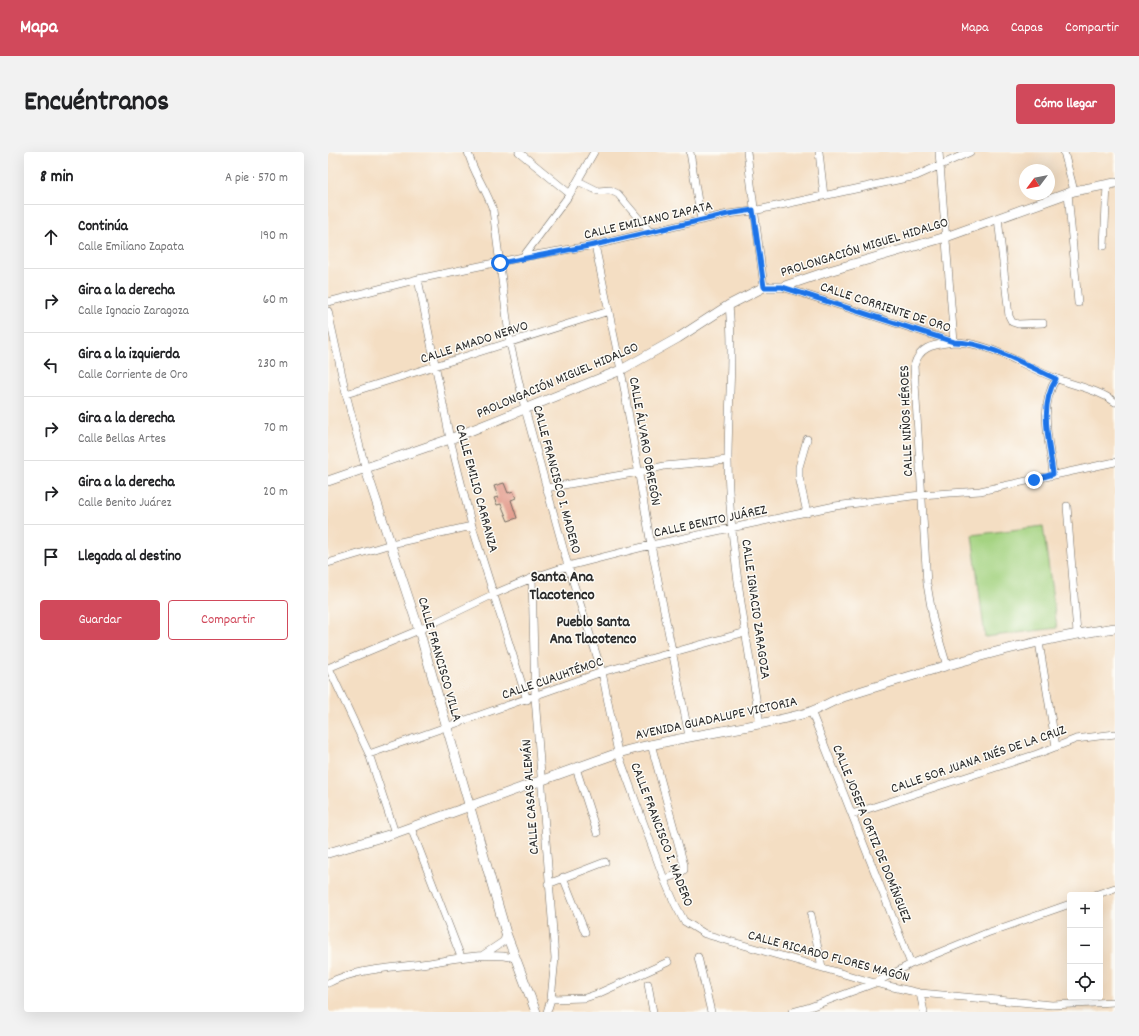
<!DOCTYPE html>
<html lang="es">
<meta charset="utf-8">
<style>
body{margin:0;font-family:Dekko,sans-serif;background:#f2f2f2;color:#202124}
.controls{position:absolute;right:12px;bottom:12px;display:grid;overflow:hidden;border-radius:4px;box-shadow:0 4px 16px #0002}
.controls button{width:36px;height:36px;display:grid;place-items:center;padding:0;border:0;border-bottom:1px solid #e0e0e0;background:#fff;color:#202124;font:20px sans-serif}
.compass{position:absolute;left:691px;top:12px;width:36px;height:36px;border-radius:50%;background:#fff;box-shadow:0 4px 16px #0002;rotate:238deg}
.stop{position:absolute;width:12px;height:12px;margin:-9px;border:3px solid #1a73e8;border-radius:50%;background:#fff}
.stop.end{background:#1a73e8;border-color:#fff;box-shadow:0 1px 4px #0008}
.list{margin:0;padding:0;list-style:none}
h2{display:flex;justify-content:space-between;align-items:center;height:52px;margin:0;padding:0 16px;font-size:17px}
h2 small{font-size:13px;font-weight:400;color:#757577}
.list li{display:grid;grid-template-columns:26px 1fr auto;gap:12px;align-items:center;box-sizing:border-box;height:64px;padding:0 16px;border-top:1px solid #e0e0e0}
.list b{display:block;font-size:15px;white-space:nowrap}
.list p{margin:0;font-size:13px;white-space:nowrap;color:#757577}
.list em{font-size:13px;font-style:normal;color:#757577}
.actions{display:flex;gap:8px;padding:12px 16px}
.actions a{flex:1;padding:9px 0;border:1px solid #d1495b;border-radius:4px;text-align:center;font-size:14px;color:#d1495b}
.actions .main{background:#d1495b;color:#fff}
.icon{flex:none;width:22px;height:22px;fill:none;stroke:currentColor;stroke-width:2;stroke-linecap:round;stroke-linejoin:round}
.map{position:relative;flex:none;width:787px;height:860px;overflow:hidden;border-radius:4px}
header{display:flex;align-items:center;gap:24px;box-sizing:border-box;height:56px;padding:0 20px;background:#d1495b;color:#fff}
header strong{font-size:19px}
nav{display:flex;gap:22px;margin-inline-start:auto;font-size:14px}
.intro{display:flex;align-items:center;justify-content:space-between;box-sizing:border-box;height:96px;padding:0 24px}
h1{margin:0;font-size:28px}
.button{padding:10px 18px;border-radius:4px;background:#d1495b;color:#fff;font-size:14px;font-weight:700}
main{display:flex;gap:24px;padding:0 24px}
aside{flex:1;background:#fff;border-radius:4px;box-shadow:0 4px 16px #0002}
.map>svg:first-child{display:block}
.green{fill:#a4d381;stroke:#687f56}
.building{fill:#e39b8c}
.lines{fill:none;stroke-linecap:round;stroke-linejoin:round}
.minor-casing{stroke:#716a60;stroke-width:8}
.tertiary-casing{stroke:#716a60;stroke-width:10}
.minor{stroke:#fff;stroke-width:7}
.tertiary{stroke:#fff;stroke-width:9}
.route{stroke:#1a73e8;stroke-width:5}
.labels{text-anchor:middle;stroke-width:3;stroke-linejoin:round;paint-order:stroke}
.street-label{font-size:14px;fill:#2b2b2b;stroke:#fdfcf7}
.neighbourhood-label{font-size:15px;font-weight:bold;fill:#2b2b2b;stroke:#fdfcf7}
.quarter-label{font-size:16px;font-weight:bold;fill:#2b2b2b;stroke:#fdfcf7}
</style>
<header>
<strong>Mapa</strong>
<nav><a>Mapa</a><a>Capas</a><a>Compartir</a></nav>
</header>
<div class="intro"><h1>Encuéntranos</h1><a class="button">Cómo llegar</a></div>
<main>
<aside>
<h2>8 min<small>A pie · 570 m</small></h2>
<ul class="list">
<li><svg class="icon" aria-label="ahead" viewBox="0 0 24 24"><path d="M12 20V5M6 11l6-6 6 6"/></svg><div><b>Continúa</b><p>Calle Emiliano Zapata</p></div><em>190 m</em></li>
<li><svg class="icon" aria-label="right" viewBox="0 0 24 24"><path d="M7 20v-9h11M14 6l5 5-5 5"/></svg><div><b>Gira a la derecha</b><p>Calle Ignacio Zaragoza</p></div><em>60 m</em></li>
<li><svg class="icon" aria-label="left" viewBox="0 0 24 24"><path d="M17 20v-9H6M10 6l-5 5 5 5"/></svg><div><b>Gira a la izquierda</b><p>Calle Corriente de Oro</p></div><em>230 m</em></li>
<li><svg class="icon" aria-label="right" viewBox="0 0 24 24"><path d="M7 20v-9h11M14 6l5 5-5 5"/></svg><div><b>Gira a la derecha</b><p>Calle Bellas Artes</p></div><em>70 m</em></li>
<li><svg class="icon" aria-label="right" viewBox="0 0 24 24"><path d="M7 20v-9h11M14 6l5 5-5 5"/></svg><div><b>Gira a la derecha</b><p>Calle Benito Juárez</p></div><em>20 m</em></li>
<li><svg class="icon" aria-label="arrive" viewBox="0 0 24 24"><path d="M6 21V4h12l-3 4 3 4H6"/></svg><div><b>Llegada al destino</b></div></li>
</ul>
<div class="actions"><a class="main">Guardar</a><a>Compartir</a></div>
</aside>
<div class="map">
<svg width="787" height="860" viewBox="0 0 787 860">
<rect width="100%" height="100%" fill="#fdfcf7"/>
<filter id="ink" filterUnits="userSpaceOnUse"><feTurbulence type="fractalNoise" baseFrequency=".025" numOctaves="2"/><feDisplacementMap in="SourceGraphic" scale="8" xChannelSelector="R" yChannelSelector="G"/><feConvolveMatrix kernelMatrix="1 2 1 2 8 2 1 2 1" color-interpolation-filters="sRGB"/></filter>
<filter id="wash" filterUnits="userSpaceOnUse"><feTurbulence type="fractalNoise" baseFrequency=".012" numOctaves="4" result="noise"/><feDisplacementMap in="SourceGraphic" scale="16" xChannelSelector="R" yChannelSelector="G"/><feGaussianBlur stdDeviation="0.9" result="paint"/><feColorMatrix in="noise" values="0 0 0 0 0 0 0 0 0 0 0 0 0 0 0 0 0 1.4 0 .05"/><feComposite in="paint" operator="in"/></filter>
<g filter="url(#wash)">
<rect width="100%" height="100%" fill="#f4dec3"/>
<path class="green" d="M 715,374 L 729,476 L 657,485 L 644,383 Z"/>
<g id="blocks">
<path class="building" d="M 176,331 L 180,341 L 185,339 L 188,346 L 183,348 L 189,366 L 180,369 L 173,352 L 169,353 L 166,346 L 170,345 L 166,334 Z"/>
</g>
</g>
<g filter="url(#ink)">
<use href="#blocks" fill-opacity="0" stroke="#716a60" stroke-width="1"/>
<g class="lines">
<g class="minor-casing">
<path id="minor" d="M 140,0 C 145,21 159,38 165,58 L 182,191 L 197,257 L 240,414 L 274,520 L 290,601 L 336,727 L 347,752 L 356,769 L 377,782 L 547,831 L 592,841 L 724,853 L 787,850
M 191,0 L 242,42
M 362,0 L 373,68
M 419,0 L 436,135
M 491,0 L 496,44
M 611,0 L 626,190 C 606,193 592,193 586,214 L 599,432 L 605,467 L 619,514
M 736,0 L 746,39
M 250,29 L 270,39 L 282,38 L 290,42 L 322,80
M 740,41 L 750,151
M 670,66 L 681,164 L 684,170 L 690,172 L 715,171
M 267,93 L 293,218 L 323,393 L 361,584
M 776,94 L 779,33
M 195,105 L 242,42 L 266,0
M 90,127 L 122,287 L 144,374 L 199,548
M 454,135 L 626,190 C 662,190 694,214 727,226 C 747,234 769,237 787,250
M 0,150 L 90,127 L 195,105 L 267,93 L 400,62 L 425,59 L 588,24 L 642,0
M 401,153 C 406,204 400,256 400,308 C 401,394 419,487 432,572
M 0,159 L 18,242 L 38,318
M 18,242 L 281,159
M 725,322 C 722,292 710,255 728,227
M 218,336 L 311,320 L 336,314 L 400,308
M 739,354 L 749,481
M 479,361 L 471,325 L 471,315 L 479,287
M 0,411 L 63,392 L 144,374
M 204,426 L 207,545 L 227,806 L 223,847 L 219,860
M 711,490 L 728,595
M 0,516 L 91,478 L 166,442 L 204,426 L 240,414 L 323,393 L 507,354 L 592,343 L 652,339 L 787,310
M 1,516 L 41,602 L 67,681
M 483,559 L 583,812
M 323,592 L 356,713 L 356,718 L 351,722 L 336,727
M 41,602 L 274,520 L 418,480
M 248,616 L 269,681
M 524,662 L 709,602 L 748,587 L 787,582
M 83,676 L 133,805
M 235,725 L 257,780
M 220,732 L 277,710
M 767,743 L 787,736
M 483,763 L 494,815
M 155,803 L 176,789 L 178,781
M 370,805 L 383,860
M 0,831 C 28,817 62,816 93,812 C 123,808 157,799 187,806
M 320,832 L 325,860
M 592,841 L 596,860
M 223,847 L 257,846 L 269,842 L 340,810
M 464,860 L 482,855 L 547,831 L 583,812 L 659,781 L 742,752"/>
</g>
<g class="tertiary-casing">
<path id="tertiary" d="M 38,318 L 91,478 L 178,781 L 208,860
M 0,329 L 122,287 L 293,218 L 350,186 L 401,153 L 436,135 L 454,135 L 501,119 L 618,85 L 746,39 L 787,31
M 0,701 L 67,681 L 290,601 C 353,583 419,578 482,560 C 493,556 504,549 515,545 C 604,517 694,489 787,476"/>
</g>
<use href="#minor" class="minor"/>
<use href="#tertiary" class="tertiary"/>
</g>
</g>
<g class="lines" filter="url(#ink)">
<path class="route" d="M 172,111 L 266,93 L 400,62 L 425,58 L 436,135 L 454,135 L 626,190 C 660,190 697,213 728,227 C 710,255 722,292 725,322 L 706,328"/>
</g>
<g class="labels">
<g class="street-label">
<text transform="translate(320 67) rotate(-13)" y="5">CALLE EMILIANO ZAPATA</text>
<text transform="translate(536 94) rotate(-17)" y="5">PROLONGACIÓN MIGUEL HIDALGO</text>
<text transform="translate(558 154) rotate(18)" y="5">CALLE CORRIENTE DE ORO</text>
<text transform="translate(146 189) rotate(-18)" y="5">CALLE AMADO NERVO</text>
<text transform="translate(229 227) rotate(-23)" y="5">PROLONGACIÓN MIGUEL HIDALGO</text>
<text transform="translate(577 269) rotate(-92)" y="5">CALLE NIÑOS HÉROES</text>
<text transform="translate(318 289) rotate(80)" y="5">CALLE ÁLVARO OBREGÓN</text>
<text transform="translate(230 327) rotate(75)" y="5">CALLE FRANCISCO I. MADERO</text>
<text transform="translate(150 336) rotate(75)" y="5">CALLE EMILIO CARRANZA</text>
<text transform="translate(382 368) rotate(-12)" y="5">CALLE BENITO JUÁREZ</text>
<text transform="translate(429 457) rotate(82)" y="5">CALLE IGNACIO ZARAGOZA</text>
<text transform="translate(113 507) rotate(74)" y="5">CALLE FRANCISCO VILLA</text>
<text transform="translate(224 525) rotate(-19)" y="5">CALLE CUAUHTÉMOC</text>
<text transform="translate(388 565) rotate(-12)" y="5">AVENIDA GUADALUPE VICTORIA</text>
<text transform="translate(650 606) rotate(-19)" y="5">CALLE SOR JUANA INÉS DE LA CRUZ</text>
<text transform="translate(201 645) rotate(-94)" y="5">CALLE CASAS ALEMÁN</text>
<text transform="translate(545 681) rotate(68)" y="5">CALLE JOSEFA ORTIZ DE DOMÍNGUEZ</text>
<text transform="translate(335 682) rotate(69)" y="5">CALLE FRANCISCO I. MADERO</text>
<text transform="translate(501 803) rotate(15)" y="5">CALLE RICARDO FLORES MAGÓN</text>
</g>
<g class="neighbourhood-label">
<text x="265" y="474">Pueblo Santa<tspan x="265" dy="17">Ana Tlacotenco</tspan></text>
</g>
<g class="quarter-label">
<text x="234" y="429">Santa Ana<tspan x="234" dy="18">Tlacotenco</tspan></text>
</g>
</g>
</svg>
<div class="controls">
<button>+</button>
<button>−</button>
<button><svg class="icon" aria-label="locate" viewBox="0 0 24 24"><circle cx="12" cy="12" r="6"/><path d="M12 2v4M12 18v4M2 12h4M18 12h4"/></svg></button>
</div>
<svg class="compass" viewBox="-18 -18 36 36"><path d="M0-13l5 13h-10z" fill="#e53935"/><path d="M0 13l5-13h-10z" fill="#757577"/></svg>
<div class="stop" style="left:172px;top:111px"></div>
<div class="stop end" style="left:706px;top:328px"></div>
</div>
</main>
